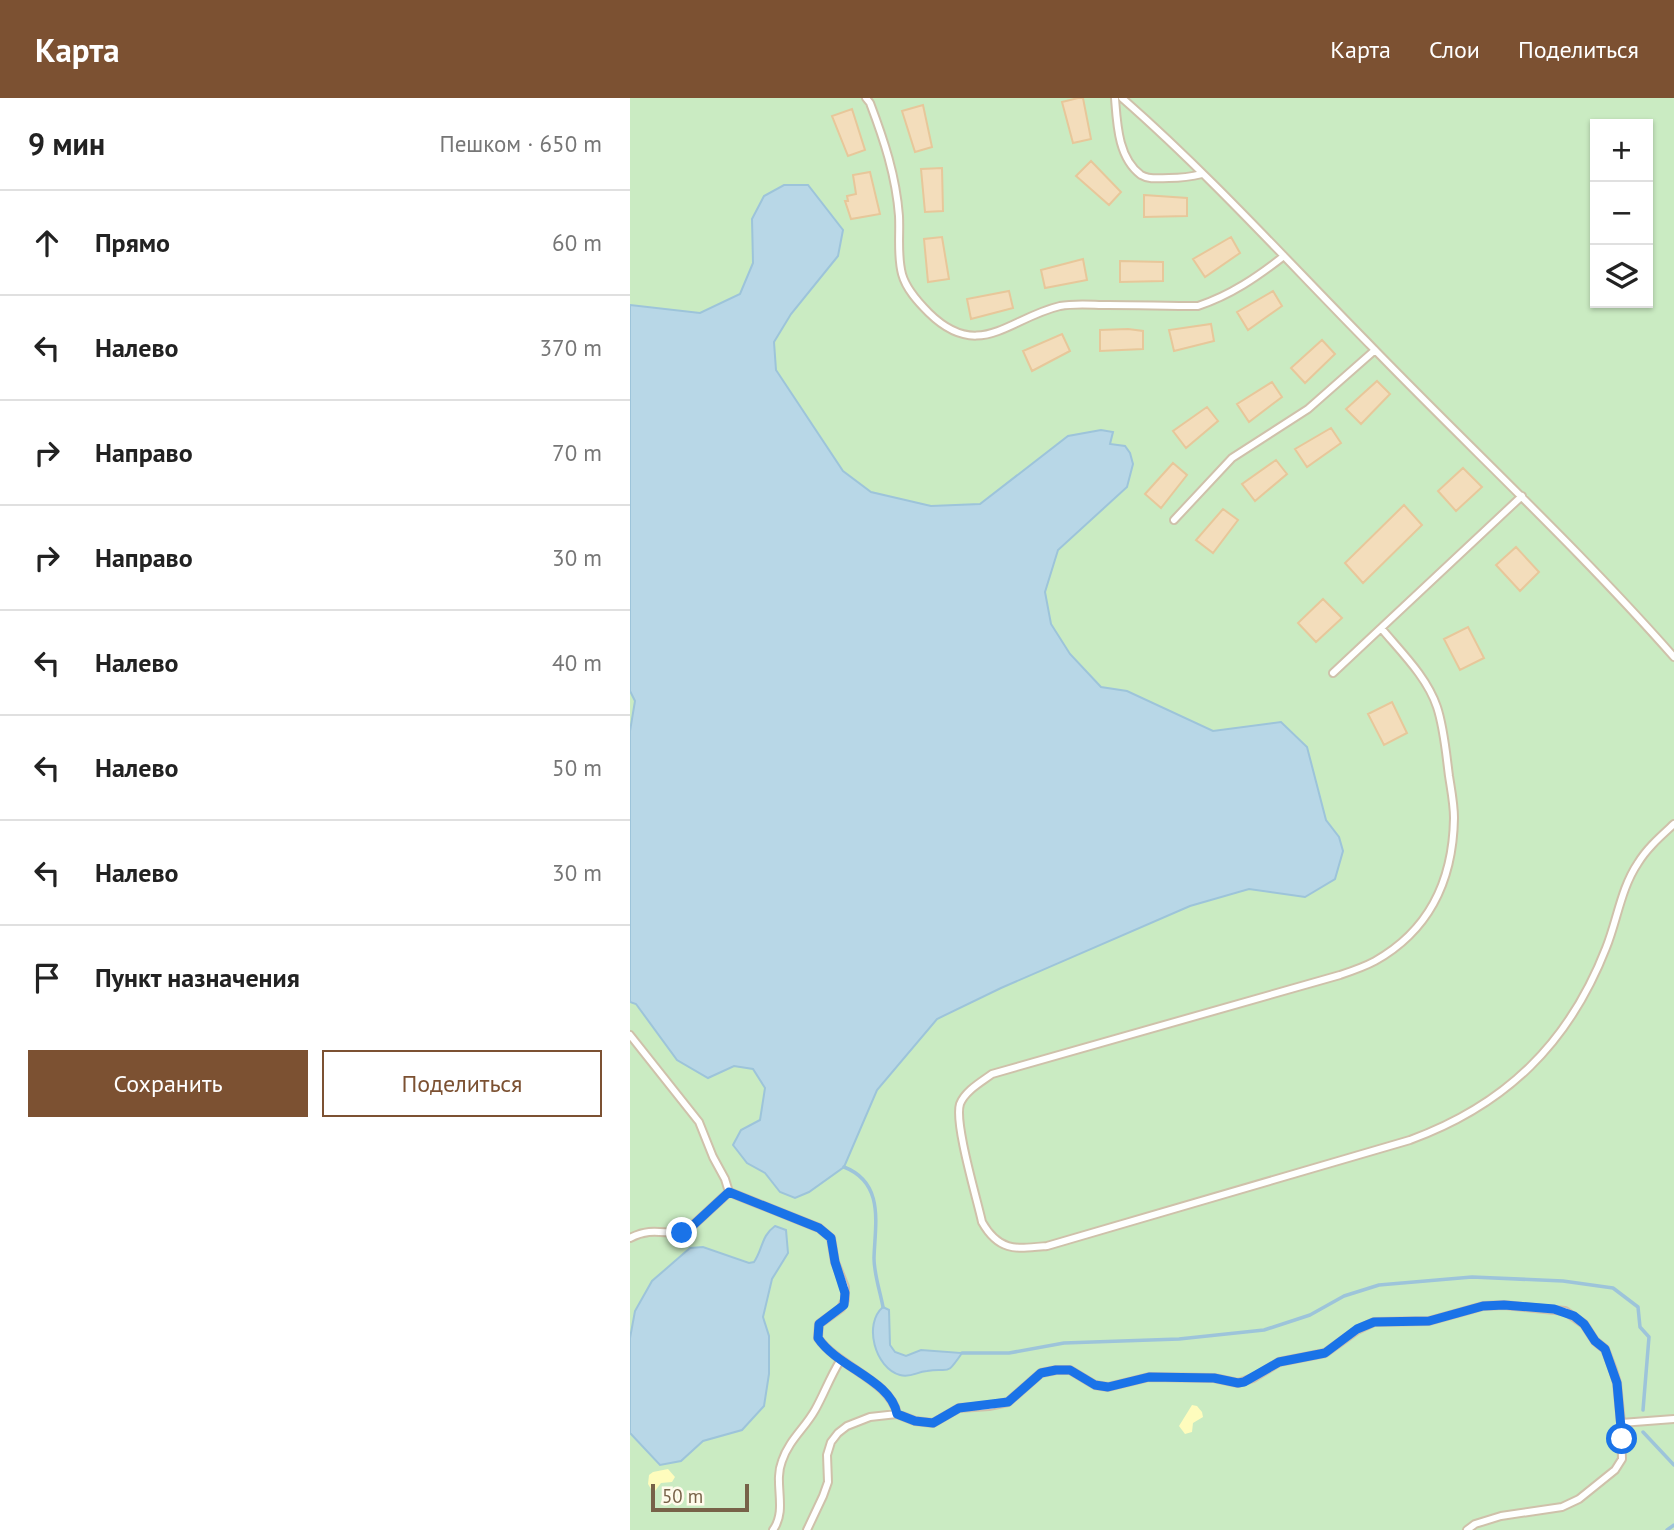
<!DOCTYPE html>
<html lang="ru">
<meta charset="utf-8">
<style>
body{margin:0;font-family:"PT Sans",sans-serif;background:#f6f6f6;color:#222}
.controls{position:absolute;right:21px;top:21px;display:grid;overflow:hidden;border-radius:0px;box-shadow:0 2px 5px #0004}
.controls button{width:63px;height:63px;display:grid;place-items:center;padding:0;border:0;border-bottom:2px solid #e0e0e0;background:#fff;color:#222;font:35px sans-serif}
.scale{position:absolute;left:21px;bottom:18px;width:98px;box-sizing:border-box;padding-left:7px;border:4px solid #776248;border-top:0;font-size:19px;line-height:24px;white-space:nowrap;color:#776248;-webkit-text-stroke:5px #fffbeb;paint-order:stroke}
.stop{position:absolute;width:21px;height:21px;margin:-16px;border:5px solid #1a73e8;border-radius:50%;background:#fff}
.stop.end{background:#1a73e8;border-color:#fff;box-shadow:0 2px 7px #0008}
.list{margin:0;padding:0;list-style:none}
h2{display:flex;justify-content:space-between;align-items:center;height:91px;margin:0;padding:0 28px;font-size:30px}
h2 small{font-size:23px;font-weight:400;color:#767676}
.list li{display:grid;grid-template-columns:46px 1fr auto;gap:21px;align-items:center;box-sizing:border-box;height:105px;padding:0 28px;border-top:2px solid #e0e0e0}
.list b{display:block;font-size:26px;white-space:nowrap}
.list em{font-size:23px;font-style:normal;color:#767676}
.actions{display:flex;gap:14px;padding:21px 28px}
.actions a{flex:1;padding:16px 0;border:2px solid #7c5132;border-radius:0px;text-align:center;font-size:24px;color:#7c5132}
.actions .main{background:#7c5132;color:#fff}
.icon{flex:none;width:38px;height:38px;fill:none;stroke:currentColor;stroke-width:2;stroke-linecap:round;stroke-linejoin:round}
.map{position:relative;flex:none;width:1044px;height:1432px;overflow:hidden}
header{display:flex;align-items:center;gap:42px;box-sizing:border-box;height:98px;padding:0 35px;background:#7c5132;color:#fff}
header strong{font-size:33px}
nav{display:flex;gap:38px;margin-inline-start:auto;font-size:24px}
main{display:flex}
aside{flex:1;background:#fff}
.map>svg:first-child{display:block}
.green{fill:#caebc2;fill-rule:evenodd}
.sand{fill:#fefcbd}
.water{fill:#b8d7e7;stroke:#9dc4da;stroke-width:2}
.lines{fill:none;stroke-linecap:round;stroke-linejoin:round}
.stream{stroke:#9dc4da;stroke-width:3.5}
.building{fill:#f3ddbb;stroke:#e7c79a;stroke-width:2}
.lane-casing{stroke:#cfc1aa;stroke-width:10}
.lane{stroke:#fff;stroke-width:6}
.route{stroke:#1a73e8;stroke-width:9}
</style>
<header>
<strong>Карта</strong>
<nav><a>Карта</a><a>Слои</a><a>Поделиться</a></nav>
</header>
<main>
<aside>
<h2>9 мин<small>Пешком · 650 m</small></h2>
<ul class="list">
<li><svg class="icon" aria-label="ahead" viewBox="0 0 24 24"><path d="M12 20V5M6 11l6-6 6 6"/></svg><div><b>Прямо</b></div><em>60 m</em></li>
<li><svg class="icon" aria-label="left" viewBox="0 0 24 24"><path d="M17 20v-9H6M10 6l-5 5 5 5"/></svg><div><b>Налево</b></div><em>370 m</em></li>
<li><svg class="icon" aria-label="right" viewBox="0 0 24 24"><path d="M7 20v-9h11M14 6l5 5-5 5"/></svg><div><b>Направо</b></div><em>70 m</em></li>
<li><svg class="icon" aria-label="right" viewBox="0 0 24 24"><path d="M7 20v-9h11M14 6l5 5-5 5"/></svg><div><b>Направо</b></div><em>30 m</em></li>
<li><svg class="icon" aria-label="left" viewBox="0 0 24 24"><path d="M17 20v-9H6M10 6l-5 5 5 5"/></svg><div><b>Налево</b></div><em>40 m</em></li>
<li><svg class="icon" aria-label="left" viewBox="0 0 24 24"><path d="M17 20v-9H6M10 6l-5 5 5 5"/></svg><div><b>Налево</b></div><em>50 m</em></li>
<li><svg class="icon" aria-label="left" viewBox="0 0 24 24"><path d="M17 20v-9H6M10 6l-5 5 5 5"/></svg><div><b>Налево</b></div><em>30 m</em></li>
<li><svg class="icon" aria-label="arrive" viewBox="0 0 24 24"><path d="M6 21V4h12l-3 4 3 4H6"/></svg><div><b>Пункт назначения</b></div></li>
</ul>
<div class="actions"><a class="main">Сохранить</a><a>Поделиться</a></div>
</aside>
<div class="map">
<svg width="1044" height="1432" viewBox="0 0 1044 1432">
<rect width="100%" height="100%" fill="#fdf8e4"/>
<path class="green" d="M 0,0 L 1044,0 L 1044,1432 L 0,1432 ZM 965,26 L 1018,26 L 1018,205 L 965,205 Z"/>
<path class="sand" d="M 562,1307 L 567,1308 L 572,1314 L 573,1319 L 563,1325 L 562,1334 L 555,1336 L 549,1328 Z
M 38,1371 L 45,1379 L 42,1384 L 31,1385 L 25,1393 L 21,1391 L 18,1386 L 19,1377 L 23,1374 Z"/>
<path class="water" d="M 154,87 L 178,87 L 213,132 L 208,158 L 161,216 L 144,244 L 146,272 L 213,373 L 241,394 L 301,408 L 350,406 L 438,338 L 471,332 L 483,334 L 480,346 L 495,348 L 500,355 L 503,366 L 497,389 L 428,452 L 415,494 L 421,526 L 440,556 L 471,589 L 497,593 L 583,633 L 651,624 L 677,649 L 696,722 L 709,739 L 713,753 L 705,781 L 675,799 L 619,791 L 560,808 L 371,890 L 307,921 L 247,992 L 214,1069 L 179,1094 L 165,1100 L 150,1094 L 135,1075 L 117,1065 L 103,1047 L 111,1032 L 130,1022 L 135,990 L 123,971 L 104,968 L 78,980 L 47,962 L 6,906 L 0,904 L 0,633 L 5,603 L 0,593 L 0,207 L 70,215 L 110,196 L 123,165 L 122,121 L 134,98 Z
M 145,1128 L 156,1132 L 158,1155 L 142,1181 L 133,1219 L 139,1238 L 139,1276 L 134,1308 L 112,1332 L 73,1343 L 51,1363 L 30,1367 L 0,1335 L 0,1240 L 5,1213 L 22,1183 L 60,1150 L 73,1149 L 119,1165 L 124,1164 C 133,1151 131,1138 145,1128 Z
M 253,1209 L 259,1212 L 260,1247 L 265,1254 L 276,1258 L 291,1252 L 332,1255 C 315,1280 320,1269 297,1273 C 286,1274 281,1280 270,1277 C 245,1270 233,1226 253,1209 Z"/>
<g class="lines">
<path class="stream" d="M 214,1069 C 255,1085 245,1126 244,1160 C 244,1176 250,1193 253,1209
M 332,1255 L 379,1255 L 434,1245 L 549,1241 L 634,1232 L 680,1217 L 714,1198 L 749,1187 L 842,1179 L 933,1183 L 983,1190 L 1008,1209 L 1010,1229 L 1019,1239 L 1013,1312
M 1013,1334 L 1044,1367
M 1037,1432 L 1044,1427"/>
</g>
<path class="building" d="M 448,0 L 453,0 L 461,41 L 443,45 L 432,4 Z
M 293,7 L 302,49 L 285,54 L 272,13 Z
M 222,11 L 235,52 L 218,58 L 202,18 Z
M 461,63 L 491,94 L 479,107 L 446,78 Z
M 312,70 L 313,113 L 295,114 L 291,71 Z
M 240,74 L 250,116 L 221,121 L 215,103 L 218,103 L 217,98 L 226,96 L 223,77 Z
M 514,97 L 557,100 L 557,118 L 514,119 Z
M 312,139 L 319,181 L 298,184 L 294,141 Z
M 601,139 L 610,155 L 575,179 L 563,161 Z
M 453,161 L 457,182 L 415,190 L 411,172 Z
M 490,163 L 533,164 L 533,183 L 490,184 Z
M 379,193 L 383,210 L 341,221 L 337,201 Z
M 643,193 L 652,208 L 618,232 L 607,214 Z
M 581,226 L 584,243 L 544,253 L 539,232 Z
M 498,231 L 513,233 L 513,251 L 470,253 L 470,232 Z
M 432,236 L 440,253 L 402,273 L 393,253 Z
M 692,242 L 705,256 L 675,285 L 661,270 Z
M 747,283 L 760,296 L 731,326 L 716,311 Z
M 642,284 L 652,299 L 619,324 L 607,306 Z
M 577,309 L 588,323 L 556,350 L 543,333 Z
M 701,330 L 711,345 L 677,369 L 665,351 Z
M 646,362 L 657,376 L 625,403 L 612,386 Z
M 543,365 L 557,377 L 531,410 L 515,396 Z
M 833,370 L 852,389 L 826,413 L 808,393 Z
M 774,407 L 792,427 L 733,485 L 715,465 Z
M 593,411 L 608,422 L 583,455 L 566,442 Z
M 886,449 L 909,474 L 890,493 L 866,467 Z
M 693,501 L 712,520 L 686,544 L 668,525 Z
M 838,529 L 854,560 L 830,572 L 814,541 Z
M 762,604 L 777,635 L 754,647 L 738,616 Z"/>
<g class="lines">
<g class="lane-casing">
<path id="lane" d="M 236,0 L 240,5 C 254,42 266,78 269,118 C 270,138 267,157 272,176 C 276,191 288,204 299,215 C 349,264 379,220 430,208 C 445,205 463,207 478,207 C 508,207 538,208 568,208 C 601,197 627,179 654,158
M 485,0 C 487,26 488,60 511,77 C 519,82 530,80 539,80 C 550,80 560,79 572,76
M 492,0 C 581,78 661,167 744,251 C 844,354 949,451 1044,559
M 544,422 L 602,360 L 678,311 L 745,252
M 751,530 C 771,554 797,579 807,609 C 814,630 816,655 819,678 C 821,691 824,706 824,720 C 823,781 800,832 745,863 C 734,869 722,873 710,877 L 362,976 C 351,984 335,993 330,1006 C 324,1025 347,1101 352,1124 C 369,1154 386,1151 417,1148 L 780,1042 C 876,1007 939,945 976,850 C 987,823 991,790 1008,765 C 1017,750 1031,738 1044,726
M 703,575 L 892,398
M 0,937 L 69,1024 L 83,1059 L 95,1081 L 99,1094
M 99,1094 L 189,1130 L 201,1140 L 205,1164 L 215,1189 L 215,1202 L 211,1210 L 189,1226 L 188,1240 C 208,1269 261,1283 267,1316
M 0,1140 C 26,1126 41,1141 59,1131 L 99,1094
M 991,1325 L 1044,1321
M 143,1432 C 158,1411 143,1386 152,1363 C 159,1342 175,1330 185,1312 C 194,1296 200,1279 210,1263
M 177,1432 L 193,1398 L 198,1384 L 197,1357 L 201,1344 L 208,1335 L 217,1328 L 240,1319 L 267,1316 L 285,1323 L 303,1325 L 329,1310 L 359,1308 L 378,1304 L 411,1275 L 426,1272 L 440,1272 L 465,1287 L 478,1289 L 519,1279 L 584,1280 L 608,1285 L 623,1280 L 649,1264 L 695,1255 L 727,1232 L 744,1224 L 799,1223 L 853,1208 L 874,1207 L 935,1213 L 954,1226 L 965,1243 L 975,1251 L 983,1272 L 987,1285 L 991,1325 L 992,1361 L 985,1372 L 949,1401 L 932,1409 L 871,1418 L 845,1426 L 837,1432"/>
</g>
<use href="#lane" class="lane"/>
</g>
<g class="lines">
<path class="route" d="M 52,1135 L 59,1131 L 99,1094 L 189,1130 L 201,1140 L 205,1164 L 215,1195 L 214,1207 L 189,1226 L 188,1240 C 208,1270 261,1282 267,1316 L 285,1323 L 303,1325 L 329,1310 L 378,1304 L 411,1275 L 426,1272 L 440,1272 L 465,1287 L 478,1289 L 519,1279 L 584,1280 L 608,1285 L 614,1284 L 649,1264 L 695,1255 L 727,1231 L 744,1224 L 799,1223 L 853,1208 L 874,1207 L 924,1211 L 944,1218 L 954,1226 L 965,1243 L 975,1251 L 987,1285 L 992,1341"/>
</g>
</svg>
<div class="controls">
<button>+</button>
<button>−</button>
<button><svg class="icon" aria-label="layers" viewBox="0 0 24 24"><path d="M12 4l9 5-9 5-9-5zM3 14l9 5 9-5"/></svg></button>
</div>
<div class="scale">50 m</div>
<div class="stop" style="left:992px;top:1341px"></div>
<div class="stop end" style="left:52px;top:1135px"></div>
</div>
</main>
